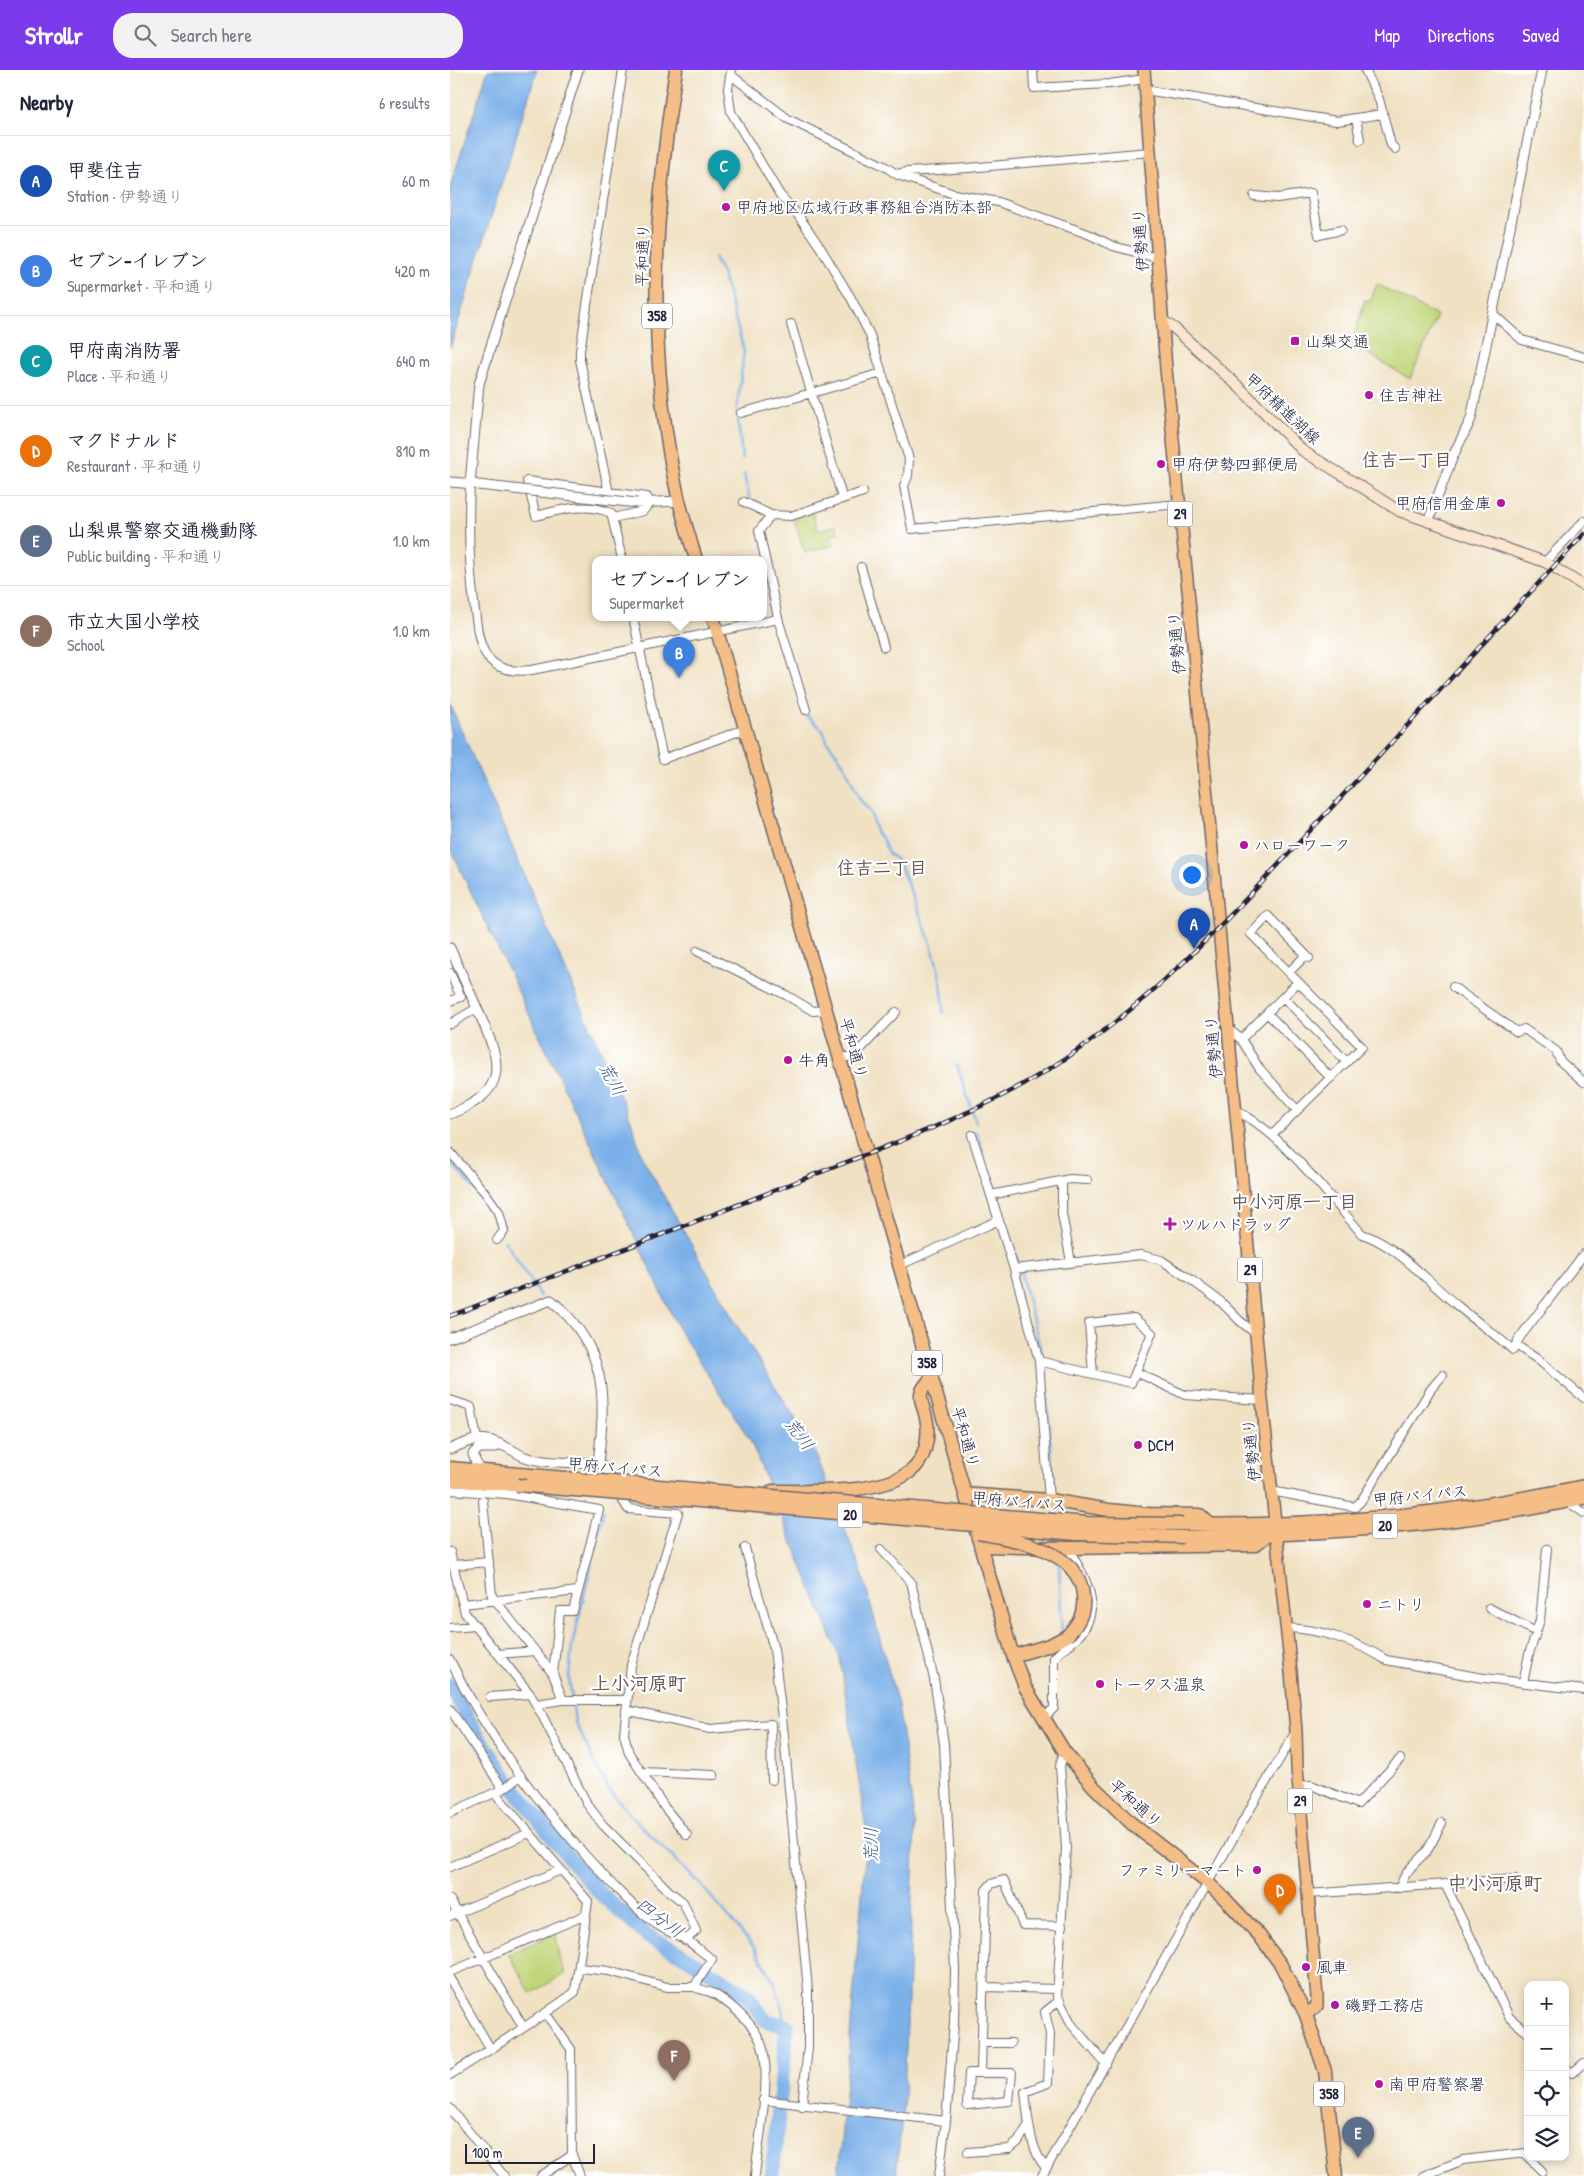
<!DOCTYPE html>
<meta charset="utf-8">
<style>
body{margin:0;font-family:"Patrick Hand","Klee One",sans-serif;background:#f2f2f3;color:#1f2937}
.controls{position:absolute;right:15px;bottom:15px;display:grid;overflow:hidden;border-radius:10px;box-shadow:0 2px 8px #0003}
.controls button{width:45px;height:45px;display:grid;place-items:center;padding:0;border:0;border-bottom:1px solid #e0e1e3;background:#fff;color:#1f2937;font:25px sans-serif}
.scale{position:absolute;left:15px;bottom:12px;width:130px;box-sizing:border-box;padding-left:5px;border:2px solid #22223b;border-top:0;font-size:14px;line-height:18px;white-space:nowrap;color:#22223b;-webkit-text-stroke:4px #fff;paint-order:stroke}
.you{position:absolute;left:741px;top:804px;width:18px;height:18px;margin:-12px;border:4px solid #fff;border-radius:50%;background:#1a73e8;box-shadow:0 0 0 8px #1a73e833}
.badge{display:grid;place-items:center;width:32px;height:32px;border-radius:50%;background:#7c3aed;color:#fff;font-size:16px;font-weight:700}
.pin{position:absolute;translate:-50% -41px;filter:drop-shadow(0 1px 2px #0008)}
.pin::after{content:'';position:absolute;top:26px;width:18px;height:15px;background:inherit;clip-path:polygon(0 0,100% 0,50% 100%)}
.popup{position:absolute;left:142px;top:486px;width:175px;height:65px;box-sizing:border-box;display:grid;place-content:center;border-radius:10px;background:#fff;filter:drop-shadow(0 1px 4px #0005);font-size:16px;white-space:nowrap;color:#747a83}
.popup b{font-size:19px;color:#1f2937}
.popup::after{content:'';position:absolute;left:50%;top:100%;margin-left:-10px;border:10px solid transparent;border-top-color:#fff}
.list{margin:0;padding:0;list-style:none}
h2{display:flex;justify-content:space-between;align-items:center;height:65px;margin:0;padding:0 20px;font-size:21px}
h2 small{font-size:16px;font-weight:400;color:#747a83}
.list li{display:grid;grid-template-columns:32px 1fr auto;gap:15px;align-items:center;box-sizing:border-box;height:90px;padding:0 20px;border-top:1px solid #e0e1e3}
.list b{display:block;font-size:19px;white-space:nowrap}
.list p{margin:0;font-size:16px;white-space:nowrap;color:#747a83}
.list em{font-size:16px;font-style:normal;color:#747a83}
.icon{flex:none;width:28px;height:28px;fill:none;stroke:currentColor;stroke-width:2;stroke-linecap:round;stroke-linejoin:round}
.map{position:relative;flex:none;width:1134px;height:2106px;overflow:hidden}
header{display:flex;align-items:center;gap:30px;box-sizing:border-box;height:70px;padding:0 25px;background:#7c3aed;color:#fff}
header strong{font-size:24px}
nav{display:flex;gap:28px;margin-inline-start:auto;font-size:18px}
.search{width:350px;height:45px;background:#f2f2f3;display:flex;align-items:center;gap:12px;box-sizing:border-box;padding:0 18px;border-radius:20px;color:#747a83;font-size:19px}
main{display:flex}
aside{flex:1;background:#fff}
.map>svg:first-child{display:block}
.green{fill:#c0d578;stroke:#717c5a}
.water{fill:#7bb0e9;stroke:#4e6992}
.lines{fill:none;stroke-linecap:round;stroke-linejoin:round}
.stream{stroke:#7bb0e9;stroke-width:2.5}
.river{stroke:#7bb0e9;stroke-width:15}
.minor-tunnel{stroke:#c7bba8;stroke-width:8;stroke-dasharray:8 4;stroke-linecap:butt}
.minor-casing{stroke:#6a656b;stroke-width:10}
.tertiary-casing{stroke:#6a656b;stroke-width:11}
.secondary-casing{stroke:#6a656b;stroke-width:12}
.primary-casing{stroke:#6a656b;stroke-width:14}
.trunk-casing{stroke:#6a656b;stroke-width:15}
.minor{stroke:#fff;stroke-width:8}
.tertiary{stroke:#fff;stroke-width:9}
.secondary{stroke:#fbe5cf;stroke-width:10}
.primary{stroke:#f6be87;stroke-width:11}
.trunk{stroke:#f6be87;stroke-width:12}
.rail-casing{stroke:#22223b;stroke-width:4.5}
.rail{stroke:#fff;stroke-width:2.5;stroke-dasharray:8;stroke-linecap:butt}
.tertiary-bridge-casing{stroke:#6a656b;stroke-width:11;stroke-linecap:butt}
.trunk-bridge-casing{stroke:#6a656b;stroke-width:15;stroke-linecap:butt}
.tertiary-bridge{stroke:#fff;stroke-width:9}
.trunk-bridge{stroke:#f6be87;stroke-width:12}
.poi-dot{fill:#b5179e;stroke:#fff;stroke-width:2}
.labels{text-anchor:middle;stroke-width:4.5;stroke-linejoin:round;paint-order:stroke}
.shield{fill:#fff;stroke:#646476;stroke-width:1}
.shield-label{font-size:15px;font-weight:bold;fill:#22223b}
.poi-label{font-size:16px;fill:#22223b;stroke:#fff;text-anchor:start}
.street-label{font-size:16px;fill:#22223b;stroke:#fff}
.neighbourhood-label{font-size:18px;font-weight:bold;fill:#61534f;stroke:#fff}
.water-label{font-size:18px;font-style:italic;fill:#465b81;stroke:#fff}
.quarter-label{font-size:19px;font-weight:bold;fill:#61534f;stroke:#fff}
</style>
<header>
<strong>Strollr</strong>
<div class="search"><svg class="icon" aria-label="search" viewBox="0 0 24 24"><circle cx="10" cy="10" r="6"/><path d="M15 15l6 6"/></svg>Search here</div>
<nav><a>Map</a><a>Directions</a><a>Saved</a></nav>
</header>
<main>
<aside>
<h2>Nearby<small>6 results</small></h2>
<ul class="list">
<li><span class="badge" style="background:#1a4fb4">A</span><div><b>甲斐住吉</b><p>Station · 伊勢通り</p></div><em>60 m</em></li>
<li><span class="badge" style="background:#3f7fe0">B</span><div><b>セブン-イレブン</b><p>Supermarket · 平和通り</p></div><em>420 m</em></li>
<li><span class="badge" style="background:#0f9aa8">C</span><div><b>甲府南消防署</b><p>Place · 平和通り</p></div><em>640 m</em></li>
<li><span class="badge" style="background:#e8710a">D</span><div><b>マクドナルド</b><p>Restaurant · 平和通り</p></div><em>810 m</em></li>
<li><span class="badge" style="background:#5c6f8a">E</span><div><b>山梨県警察交通機動隊</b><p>Public building · 平和通り</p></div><em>1.0 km</em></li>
<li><span class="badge" style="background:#8d6e63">F</span><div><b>市立大国小学校</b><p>School</p></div><em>1.0 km</em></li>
</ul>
</aside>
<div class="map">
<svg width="1134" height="2106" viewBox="0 0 1134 2106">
<rect width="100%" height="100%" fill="#fff"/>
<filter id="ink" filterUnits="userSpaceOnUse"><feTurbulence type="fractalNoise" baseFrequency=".02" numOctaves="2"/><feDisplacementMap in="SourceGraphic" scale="10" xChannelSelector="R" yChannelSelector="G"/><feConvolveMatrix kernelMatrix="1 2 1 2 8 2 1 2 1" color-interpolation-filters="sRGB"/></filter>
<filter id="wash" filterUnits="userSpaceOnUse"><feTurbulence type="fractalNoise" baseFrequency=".0096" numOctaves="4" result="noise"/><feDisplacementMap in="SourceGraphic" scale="20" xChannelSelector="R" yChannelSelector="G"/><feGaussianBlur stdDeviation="1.12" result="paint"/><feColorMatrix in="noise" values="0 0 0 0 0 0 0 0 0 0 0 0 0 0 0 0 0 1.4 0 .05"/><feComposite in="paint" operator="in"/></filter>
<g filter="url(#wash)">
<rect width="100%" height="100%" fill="#f0e1c3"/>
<path class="green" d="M 927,214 L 987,246 L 960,309 L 900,273 L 905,263 L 915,230 L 920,232 Z
M 362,442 L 368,460 L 386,456 L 388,463 L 381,465 L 384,475 L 355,483 L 344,449 Z
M 106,1863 L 109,1888 L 115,1903 L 81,1924 L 59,1884 Z"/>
<path class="water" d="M 38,0 L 87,0 L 0,278 L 0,117 Z
M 0,634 L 182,1053 L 192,1087 L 286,1254 L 363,1377 L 412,1503 L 448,1635 L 465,1755 L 454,2026 L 446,2106 L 388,2106 L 417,1766 L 390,1588 L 300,1370 L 229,1260 L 1,780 Z"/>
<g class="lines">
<path class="stream" d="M 264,188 L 273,205 L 294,281 L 287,340 L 292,389
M 294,404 L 300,432
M 355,644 L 373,660 L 377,671 L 394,694 L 410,730 L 420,741 L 426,762 L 432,768 L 438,783 L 449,792 C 466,838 495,893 493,943
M 507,995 L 526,1052
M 526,1062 L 533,1082
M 0,1092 C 19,1111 37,1133 48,1157
M 538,1099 L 545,1120
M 547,1127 L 568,1192 L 593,1289
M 55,1171 L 90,1226
M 594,1295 L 605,1426
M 605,1434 L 606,1446
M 154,1440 L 122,1576 L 119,1607 L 125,1652 L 157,1717 L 180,1745 L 251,1815 L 304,1877 L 325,1913 L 337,1957
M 609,1494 L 612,1562"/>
<path class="river" d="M 0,1616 L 27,1665 L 62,1716 L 124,1794 L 151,1824 L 197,1866 L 228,1882 L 298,1926 L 315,1950 L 337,1957 L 322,2106"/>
</g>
</g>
<g filter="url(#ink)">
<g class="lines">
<path class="minor-tunnel" d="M 599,1430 L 605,1482"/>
<g class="minor-casing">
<path id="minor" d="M 281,0 L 278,19 L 281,42 L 330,125 L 348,145 L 370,177 L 401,228 L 420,265 L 459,389 L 458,406 L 454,416 L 462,459 L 729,434
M 583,0 L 584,18 L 659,14 L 695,9
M 915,0 L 929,29 L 941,75 L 945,79
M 281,5 L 338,49 L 436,97 L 446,104 L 457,102 L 518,98 L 700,82
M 695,20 L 887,51 L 932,44
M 906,48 L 910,70
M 448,105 L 504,124 L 548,132 L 638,164 L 663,176 L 707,188
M 804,126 L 827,128 L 861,123 L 869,165 L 891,160
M 1042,243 L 1072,270 L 1134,287
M 341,254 L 392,427
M 291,343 L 432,303
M 20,414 C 18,457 19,499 25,541 C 27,555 28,571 35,583 C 45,601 64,602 82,600 L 328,549
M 159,423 L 130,290 L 130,281 L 173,0
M 294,432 L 321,445
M 163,448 L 193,441 L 200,433 L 197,427 L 77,411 L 86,446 C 110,440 136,432 161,443 L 172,489
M 1095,492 L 1134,451
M 411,497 L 434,577
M 183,547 L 213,689 L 295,659
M 356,640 L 329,552 L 309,461 L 321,445 L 341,446 L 413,422
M 247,881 L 336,925 L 363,941 L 376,940
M 839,902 L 856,885
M 0,903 L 11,927 L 0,931
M 1003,917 L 1067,962 L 1074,959 L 1106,981 L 1110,991 L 1134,1012
M 833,927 L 897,992
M 817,943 L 881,1008
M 0,954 L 27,938
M 778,959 L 791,969 L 809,998 L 847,1040
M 791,969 L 848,912
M 389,987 L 403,987 L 446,942
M 787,1042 C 824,1055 884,1132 912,1164 C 947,1175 979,1213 1009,1237 C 1027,1252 1046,1265 1063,1280 L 1070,1267 L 1134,1184
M 522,1065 L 564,1199 L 589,1291 L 599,1430
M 822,1065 L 912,977 L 801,864 L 818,846 L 859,888
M 0,1082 L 37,1125 L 49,1142 L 54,1161 L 47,1170
M 612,1111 L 612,1144 L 621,1192
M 541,1125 L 620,1109 L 637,1110
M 450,1195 L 549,1150
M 564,1199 L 691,1185 L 711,1190 L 740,1209 L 771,1232 L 790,1251 L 806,1264
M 1066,1275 L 1087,1289 L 1134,1328
M 589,1291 L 681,1313 L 702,1263 L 684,1248 L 639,1253 L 643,1304
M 686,1302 L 735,1325 L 812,1330
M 0,1330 L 21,1337 L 26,1364
M 148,1393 L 153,1396 L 163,1413
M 0,1420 L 57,1424 L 149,1440 L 123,1541 L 110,1541 L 103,1604
M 821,1421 L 905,1437 L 911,1431 L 981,1319 L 993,1305
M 168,1423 L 178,1439 L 228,1443 L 181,1595 L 174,1664 L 179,1683 L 215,1738 L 237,1765
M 33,1431 L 42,1526 L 103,1604 L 113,1630 L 177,1630
M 1118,1432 L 1134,1443
M 295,1478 L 324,1579 L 334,1666 L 358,1920 L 358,1977 L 352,2036
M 431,1479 L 461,1512 L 484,1609 L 494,1674 L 505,1899 L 504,1953 L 496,2051 L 489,2106
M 0,1482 L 15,1543 L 80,1624 L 92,1645 L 137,1734 L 153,1755 L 220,1822 L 233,1832 L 246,1861 L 235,1870
M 4,1495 L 39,1492
M 13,1534 L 128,1521
M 1039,1538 L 1086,1562
M 0,1558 L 26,1556
M 837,1558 C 871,1559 908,1572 936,1590 L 1027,1607 L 1134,1620
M 48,1584 L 85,1581
M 0,1590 C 35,1662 83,1727 136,1786 C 156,1808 176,1830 198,1848 C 209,1858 222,1863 235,1869 C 244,1875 253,1883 262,1889 L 244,1917 C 251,1920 260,1921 266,1925 C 283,1936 306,1955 312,1976 C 322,2005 308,2073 305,2106
M 1073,1613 L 1079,1584 L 1090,1550 L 1097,1479
M 40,1627 L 80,1624
M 86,1634 L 113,1630
M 0,1639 L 53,1719
M 176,1640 L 260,1659 L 321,1654 L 322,1710
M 593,1649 L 604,1638 L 604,1588 C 610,1580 621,1575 628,1567 C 655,1537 635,1507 618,1478
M 614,1681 L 610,1696 L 616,1778 L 607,1926 L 622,1955 L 656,1994
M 192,1702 L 264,1705
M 848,1716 L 861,1715 L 908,1734 L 950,1689
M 0,1743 L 53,1719 L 71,1706
M 0,1797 L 79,1763
M 995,1814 L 1059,1947 L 1078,1963
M 950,1818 C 953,1803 966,1792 976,1782 C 982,1774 987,1762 992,1753
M 858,1824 L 1065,1809
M 0,1830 L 73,1957
M 0,1846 L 111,1800
M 129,1898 L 159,1901 L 217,1917 L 244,1917
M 0,1902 L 136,1845
M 0,1909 L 40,1978
M 533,1917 L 607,1919
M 96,1944 L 121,1979 L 122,2085 L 130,2106
M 532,1973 L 561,1973
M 1115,1997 L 1122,2003 L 1134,1993
M 531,2003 L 519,2003 L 517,2035 L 559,2031 L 562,2003 L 531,2003 L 536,1820 L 541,1814 L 554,1810 L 573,1855 L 612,1856
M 0,2005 C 42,1978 85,1952 125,1922 L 138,1831 L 45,1723
M 313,2030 L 496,2051
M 0,2038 L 54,2106
M 518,2082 L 559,2079 L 568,2072 L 579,2054
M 1078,2087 L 1092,2101
M 596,2098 C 579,2079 578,2046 575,2022 L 598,2013 L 600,1964 L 595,1942 L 610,1930
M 91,2106 L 122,2085
M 592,2106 L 786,1763 L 845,1663
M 973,2106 L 1013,2090 L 1076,2083 L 1078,2086"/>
</g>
<g class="tertiary-casing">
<path id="tertiary" d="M 0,412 L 25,414
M 20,414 L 29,314 L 128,0
M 187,433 L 229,431
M 978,452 L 1003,386 L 1021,349 L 1092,0
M 0,878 C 10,900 20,922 30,945 C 52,995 59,1021 0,1044
M 0,1268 L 101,1230 C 158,1278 156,1326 148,1393 C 124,1392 97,1394 75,1387 C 68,1384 61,1379 54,1376 C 31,1364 23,1370 0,1379
M 32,1401 L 26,1393 L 23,1384 L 29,1378 L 42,1378 L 52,1375"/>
</g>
<g class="secondary-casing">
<path id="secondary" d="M 713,251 L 724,258 L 789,317 L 853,381 L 902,411 L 949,441 L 1095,492 L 1134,516"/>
</g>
<g class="primary-casing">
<path id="primary" d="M 694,0 L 716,299 L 740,540 L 812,1330 L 841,1602 L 846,1661 L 847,1698 L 867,1927 L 867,1936 L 856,1945"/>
</g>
<g class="trunk-casing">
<path id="trunk" d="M 226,0 C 203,142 196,289 229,431 C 234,450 240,470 246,489
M 263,547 L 515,1424 L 563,1586 L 575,1617 L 614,1681 L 644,1717 L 682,1754 L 759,1814 L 775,1829 L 809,1865 L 831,1895 L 856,1945 L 875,2001 L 886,2106
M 0,1398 L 81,1405
M 0,1410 L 67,1415
M 322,1421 C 360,1421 431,1425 461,1401 C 475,1390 479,1369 477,1353 C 474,1330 462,1327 482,1308
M 515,1424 L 599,1430 L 659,1440 L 698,1444 L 750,1445 L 761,1455
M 733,1454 C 867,1457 1003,1444 1134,1416
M 733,1467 C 866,1465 1004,1457 1134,1428
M 531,1476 L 618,1478 L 805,1475 L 816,1466
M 563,1586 L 600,1575 L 617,1566"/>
</g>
<use href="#minor" class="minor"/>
<use href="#tertiary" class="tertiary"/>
<use href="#secondary" class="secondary"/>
<use href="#primary" class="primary"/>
<use href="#trunk" class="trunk"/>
<g class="rail-casing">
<path id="rail" d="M 0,1246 C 119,1200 238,1155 356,1108 C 439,1075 524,1046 601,998 C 705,932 786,840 870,750 C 958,654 1046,559 1134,464"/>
</g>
<use href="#rail" class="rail"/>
<g class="tertiary-bridge-casing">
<path id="tertiary-bridge" d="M 28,415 L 187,433"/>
</g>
<g class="trunk-bridge-casing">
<path id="trunk-bridge" d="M 81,1405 L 637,1453 L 733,1454
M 67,1415 L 626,1464 L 733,1467
M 528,1463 C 565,1469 629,1480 633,1525 C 635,1543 629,1553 617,1566"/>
</g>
<use href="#tertiary-bridge" class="tertiary-bridge"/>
<use href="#trunk-bridge" class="trunk-bridge"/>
</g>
</g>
<g class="poi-dot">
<circle cx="276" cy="137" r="5"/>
<rect x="840" y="266" width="10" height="10" rx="2.5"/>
<circle cx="919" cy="325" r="5"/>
<circle cx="711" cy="394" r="5"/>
<circle cx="1051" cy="433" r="5"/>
<circle cx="794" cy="775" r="5"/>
<circle cx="338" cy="990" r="5"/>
<path d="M717.5 1146.5h5v5h5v5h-5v5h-5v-5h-5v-5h5z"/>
<circle cx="688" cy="1375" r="5"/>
<circle cx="917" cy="1534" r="5"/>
<circle cx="650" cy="1614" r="5"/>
<circle cx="807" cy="1800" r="5"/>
<circle cx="856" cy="1897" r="5"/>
<circle cx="885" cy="1935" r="5"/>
<circle cx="929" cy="2014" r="5"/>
</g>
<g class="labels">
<g class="shield">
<rect x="192" y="233.5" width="30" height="25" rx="4"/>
<rect x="717.5" y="431.5" width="25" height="25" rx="4"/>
<rect x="787.5" y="1187.5" width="25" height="25" rx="4"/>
<rect x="462" y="1280.5" width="30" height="25" rx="4"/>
<rect x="387.5" y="1432.5" width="25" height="25" rx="4"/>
<rect x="922.5" y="1443.5" width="25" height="25" rx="4"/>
<rect x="837.5" y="1718.5" width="25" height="25" rx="4"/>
<rect x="864" y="2011.5" width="30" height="25" rx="4"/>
</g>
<g class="shield-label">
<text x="207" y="251">358</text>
<text x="730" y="449">29</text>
<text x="800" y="1205">29</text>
<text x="477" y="1298">358</text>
<text x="400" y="1450">20</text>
<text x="935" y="1461">20</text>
<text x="850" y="1736">29</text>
<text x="879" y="2029">358</text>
</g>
<g class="poi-label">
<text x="286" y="143">甲府地区広域行政事務組合消防本部</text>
<text x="855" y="277">山梨交通</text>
<text x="929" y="331">住吉神社</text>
<text x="721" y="400">甲府伊勢四郵便局</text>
<text x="1041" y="439" text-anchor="end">甲府信用金庫</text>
<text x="804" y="781">ハローワーク</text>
<text x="348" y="996">牛角</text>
<text x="730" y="1160">ツルハドラッグ</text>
<text x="698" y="1381">DCM</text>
<text x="927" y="1540">ニトリ</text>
<text x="660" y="1620">トータス温泉</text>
<text x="797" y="1806" text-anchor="end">ファミリーマート</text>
<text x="866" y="1903">風車</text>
<text x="895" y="1941">磯野工務店</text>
<text x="939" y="2020">南甲府警察署</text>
</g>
<g class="street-label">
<text transform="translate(690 170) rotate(-94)" y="6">伊勢通り</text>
<text transform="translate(192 185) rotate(-88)" y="6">平和通り</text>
<text transform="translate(833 338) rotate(43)" y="6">甲府精進湖線</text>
<text transform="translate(726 573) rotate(-95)" y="6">伊勢通り</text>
<text transform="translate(763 977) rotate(-95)" y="6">伊勢通り</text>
<text transform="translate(404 978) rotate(74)" y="6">平和通り</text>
<text transform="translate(516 1367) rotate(74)" y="6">平和通り</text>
<text transform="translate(801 1380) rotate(-96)" y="6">伊勢通り</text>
<text transform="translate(165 1397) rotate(5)" y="6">甲府バイパス</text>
<text transform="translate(970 1425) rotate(-6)" y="6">甲府バイパス</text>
<text transform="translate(569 1431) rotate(5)" y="6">甲府バイパス</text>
<text transform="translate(686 1733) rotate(42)" y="6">平和通り</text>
</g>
<g class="neighbourhood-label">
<text x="957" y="396">住吉一丁目</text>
<text x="432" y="804">住吉二丁目</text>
<text x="844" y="1138">中小河原一丁目</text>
</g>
<g class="water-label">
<text transform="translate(162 1009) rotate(61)" y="6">荒川</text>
<text transform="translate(349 1364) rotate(53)" y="6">荒川</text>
<text transform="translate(421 1775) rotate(-90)" y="6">荒川</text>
<text transform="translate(210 1848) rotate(37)" y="6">四分川</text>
</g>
<g class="quarter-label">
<text x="189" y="1620">上小河原町</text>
<text x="1045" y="1820">中小河原町</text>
</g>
</g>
</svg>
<div class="controls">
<button>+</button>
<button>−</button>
<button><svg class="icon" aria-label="locate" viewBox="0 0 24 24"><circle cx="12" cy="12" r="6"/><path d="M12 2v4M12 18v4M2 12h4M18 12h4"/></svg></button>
<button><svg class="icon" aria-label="layers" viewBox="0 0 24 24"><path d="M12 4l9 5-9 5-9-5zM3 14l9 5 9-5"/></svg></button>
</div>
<div class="scale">100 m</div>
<div class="you"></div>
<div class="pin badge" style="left:744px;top:879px;background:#1a4fb4">A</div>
<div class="pin badge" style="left:229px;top:608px;background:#3f7fe0">B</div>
<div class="popup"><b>セブン-イレブン</b>Supermarket</div>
<div class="pin badge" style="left:274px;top:121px;background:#0f9aa8">C</div>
<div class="pin badge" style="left:830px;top:1845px;background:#e8710a">D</div>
<div class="pin badge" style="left:908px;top:2088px;background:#5c6f8a">E</div>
<div class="pin badge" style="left:224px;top:2011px;background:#8d6e63">F</div>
</div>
</main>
